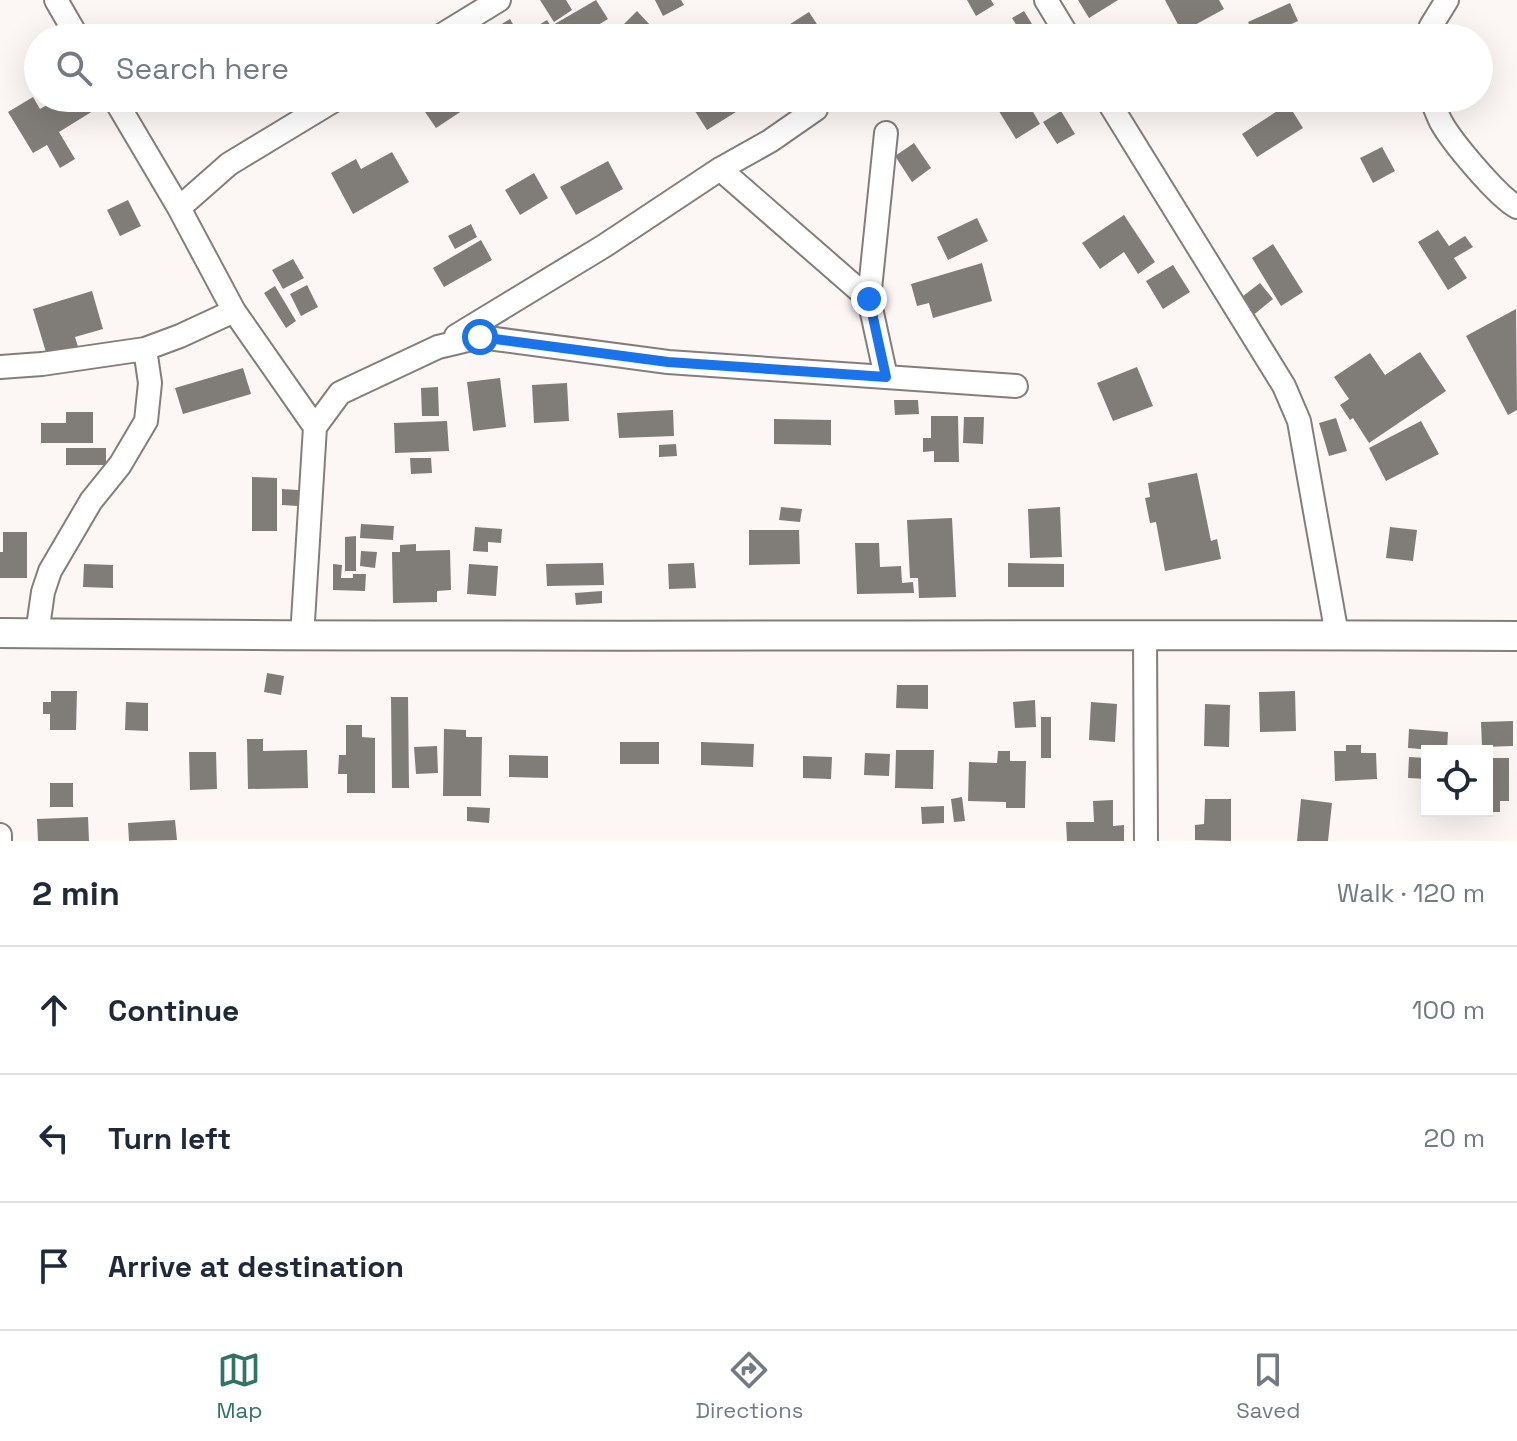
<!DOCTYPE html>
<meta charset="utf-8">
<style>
body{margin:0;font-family:"Space Grotesk",sans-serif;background:#f2f2f3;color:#1f2937}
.controls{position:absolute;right:24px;bottom:24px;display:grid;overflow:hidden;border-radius:0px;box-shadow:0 8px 32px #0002}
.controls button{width:72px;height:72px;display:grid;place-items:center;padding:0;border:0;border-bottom:2px solid #e0e1e3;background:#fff;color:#1f2937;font:40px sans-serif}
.stop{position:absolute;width:24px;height:24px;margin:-18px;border:6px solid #1a73e8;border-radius:50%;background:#fff}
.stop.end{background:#1a73e8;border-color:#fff;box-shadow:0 2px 8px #0008}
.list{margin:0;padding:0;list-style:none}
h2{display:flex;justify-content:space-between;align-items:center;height:104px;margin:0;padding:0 32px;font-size:34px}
h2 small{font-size:26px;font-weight:400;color:#747a83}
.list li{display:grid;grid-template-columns:52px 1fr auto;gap:24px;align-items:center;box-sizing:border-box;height:128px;padding:0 32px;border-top:2px solid #e0e1e3}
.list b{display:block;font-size:30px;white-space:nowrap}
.list em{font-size:26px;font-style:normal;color:#747a83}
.icon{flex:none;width:44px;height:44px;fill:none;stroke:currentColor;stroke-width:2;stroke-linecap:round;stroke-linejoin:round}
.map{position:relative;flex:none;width:1517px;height:841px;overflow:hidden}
.search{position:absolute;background:#fff;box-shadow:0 8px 32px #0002;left:24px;right:24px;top:24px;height:88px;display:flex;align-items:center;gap:20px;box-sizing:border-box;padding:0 28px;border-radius:44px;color:#747a83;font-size:30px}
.sheet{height:488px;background:#fff}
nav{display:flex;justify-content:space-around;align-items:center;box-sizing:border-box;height:112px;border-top:2px solid #e0e1e3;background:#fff;font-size:22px;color:#747a83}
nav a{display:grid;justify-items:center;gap:4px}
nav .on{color:#317364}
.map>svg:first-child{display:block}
.building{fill:#807c78}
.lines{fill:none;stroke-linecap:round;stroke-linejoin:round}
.minor-casing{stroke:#837d7c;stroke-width:26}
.tertiary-casing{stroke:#837d7c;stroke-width:32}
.minor{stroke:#fff;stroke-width:22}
.tertiary{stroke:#fff;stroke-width:28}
.route{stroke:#1a73e8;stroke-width:10}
</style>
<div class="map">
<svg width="1517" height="841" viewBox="0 0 1517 841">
<rect width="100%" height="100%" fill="#fcf6f5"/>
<path class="building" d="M 540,0 L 566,0 L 572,10 L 554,22 Z
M 596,0 L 608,19 L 585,33 L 588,38 L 561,38 L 553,25 Z
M 655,0 L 681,0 L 684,5 L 663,16 Z
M 967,0 L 991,0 L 994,5 L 976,16 Z
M 1078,0 L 1118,0 L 1089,18 Z
M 1165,0 L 1219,0 L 1224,9 L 1182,32 Z
M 1290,3 L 1298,21 L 1260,38 L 1255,38 L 1248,22 Z
M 637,11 L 651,26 L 638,38 L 621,38 L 616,32 Z
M 1024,11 L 1035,29 L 1023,36 L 1012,18 Z
M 809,12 L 826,38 L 794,38 L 787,26 Z
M 510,19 L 521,38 L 501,38 L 495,28 Z
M 547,20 L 558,38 L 533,38 L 529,31 Z
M 33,97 L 40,109 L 59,98 L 85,98 L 93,111 L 59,132 L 75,159 L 60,168 L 47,145 L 33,153 L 8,112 Z
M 440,98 L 474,98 L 477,101 L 436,128 L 423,109 Z
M 710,98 L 749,98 L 752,102 L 707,130 L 693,108 Z
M 1012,98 L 1025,98 L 1040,124 L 1016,139 L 997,108 Z
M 1036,98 L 1056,98 L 1059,102 L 1042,111 Z
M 1288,104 L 1303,128 L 1257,157 L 1242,134 Z
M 1061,111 L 1075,134 L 1057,144 L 1043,122 Z
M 914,143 L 931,168 L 912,182 L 895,156 Z
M 1382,147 L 1395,171 L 1373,183 L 1360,158 Z
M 392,152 L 409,182 L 353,214 L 331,173 L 356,159 L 361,169 Z
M 608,161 L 623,189 L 576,215 L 560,187 Z
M 534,173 L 548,198 L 520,215 L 505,190 Z
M 128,200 L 141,226 L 120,236 L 107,210 Z
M 1124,215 L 1155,262 L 1138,274 L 1124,252 L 1100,269 L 1082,243 Z
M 977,218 L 988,241 L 948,260 L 937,237 Z
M 471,224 L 477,237 L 455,249 L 448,236 Z
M 1438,230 L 1449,246 L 1465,236 L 1473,247 L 1454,258 L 1467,278 L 1448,290 L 1418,242 Z
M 481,240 L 492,260 L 444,287 L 433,268 Z
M 1273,244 L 1303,292 L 1281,306 L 1252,258 Z
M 293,259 L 304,278 L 283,289 L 272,270 Z
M 982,263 L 992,301 L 933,318 L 929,303 L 917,306 L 911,284 Z
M 1173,265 L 1190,292 L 1163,309 L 1146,281 Z
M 1260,283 L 1273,299 L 1251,317 L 1238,300 Z
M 307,285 L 318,307 L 301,316 L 290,294 Z
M 275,286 L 296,321 L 286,328 L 264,293 Z
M 92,291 L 103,329 L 75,337 L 79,350 L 48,359 L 33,309 Z
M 1516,309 L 1517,410 L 1508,415 L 1466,336 Z
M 1420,352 L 1446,391 L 1369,443 L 1353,418 L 1350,420 L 1340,405 L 1349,399 L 1334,377 L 1370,353 L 1385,375 Z
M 1137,367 L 1153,406 L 1113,421 L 1097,383 Z
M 243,368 L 251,394 L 183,414 L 175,388 Z
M 500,378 L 506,427 L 473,431 L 467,382 Z
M 567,383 L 569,421 L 534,423 L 532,385 Z
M 438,387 L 439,416 L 422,416 L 421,388 Z
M 894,400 L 918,400 L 919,414 L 895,415 Z
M 673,410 L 674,436 L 619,438 L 617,413 Z
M 66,412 L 93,412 L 93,443 L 41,443 L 41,423 L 66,423 Z
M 931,416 L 958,416 L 959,462 L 934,462 L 934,451 L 923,452 L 923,438 L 931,438 Z
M 964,417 L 984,417 L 983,444 L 963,443 Z
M 1336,418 L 1347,451 L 1329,456 L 1319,423 Z
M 774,419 L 831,420 L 831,445 L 774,444 Z
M 447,421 L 449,451 L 395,453 L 394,423 Z
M 1421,421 L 1439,454 L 1386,481 L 1369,448 Z
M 676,444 L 677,456 L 659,457 L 659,445 Z
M 66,448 L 106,448 L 106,465 L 66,465 Z
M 410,458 L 431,458 L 432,473 L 411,474 Z
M 1197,473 L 1211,541 L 1217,539 L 1221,559 L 1165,571 L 1156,522 L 1150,523 L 1145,498 L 1150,497 L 1148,483 Z
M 252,477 L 277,478 L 277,531 L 252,531 Z
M 282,489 L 298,490 L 298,506 L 282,505 Z
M 781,507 L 802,509 L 800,522 L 779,520 Z
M 1060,507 L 1062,557 L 1030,558 L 1028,509 Z
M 952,518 L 956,597 L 919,598 L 918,578 L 910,578 L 907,520 Z
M 361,524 L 394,526 L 393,540 L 360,538 Z
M 475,527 L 502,529 L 501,543 L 488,542 L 488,552 L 473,551 Z
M 1390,527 L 1417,530 L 1413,561 L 1386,558 Z
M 749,530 L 799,530 L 800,564 L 749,565 Z
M 3,532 L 27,532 L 27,578 L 0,578 L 0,552 L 3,552 Z
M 356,536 L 356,571 L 345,571 L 345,537 Z
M 855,543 L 879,543 L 880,567 L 901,566 L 902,583 L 913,582 L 914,593 L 857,594 Z
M 416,544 L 416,551 L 450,550 L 451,590 L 437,591 L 437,602 L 393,603 L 392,552 L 400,552 L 400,545 Z
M 361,551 L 377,552 L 375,568 L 360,566 Z
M 603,563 L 604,585 L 547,586 L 546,564 Z
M 694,563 L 696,588 L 669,589 L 668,564 Z
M 1008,563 L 1064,564 L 1064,587 L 1008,587 Z
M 84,564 L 113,565 L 113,588 L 83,587 Z
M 333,564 L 342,565 L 341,578 L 353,578 L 353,574 L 366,574 L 365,591 L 333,590 Z
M 469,564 L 498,566 L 496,596 L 467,594 Z
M 602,591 L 602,603 L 576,605 L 575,593 Z
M 267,673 L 284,676 L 281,695 L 264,692 Z
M 897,685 L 928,685 L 928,709 L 896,708 Z
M 51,691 L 77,691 L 76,730 L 50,730 L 50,714 L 43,714 L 43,702 L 51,702 Z
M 1295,691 L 1296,731 L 1260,732 L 1259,692 Z
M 391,697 L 408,697 L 409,788 L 392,788 Z
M 1035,700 L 1036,727 L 1015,728 L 1013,702 Z
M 126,702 L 148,703 L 148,731 L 125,730 Z
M 1091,702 L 1117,704 L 1115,742 L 1089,740 Z
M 1205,704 L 1230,705 L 1229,747 L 1204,746 Z
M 1041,717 L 1051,717 L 1051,758 L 1041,758 Z
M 1513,721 L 1513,746 L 1482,747 L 1481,722 Z
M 346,725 L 362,725 L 362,737 L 375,738 L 375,793 L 347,793 L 347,774 L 338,774 L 339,755 L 346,755 Z
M 444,729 L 466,730 L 466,737 L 482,737 L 481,796 L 443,796 Z
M 1409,729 L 1448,732 L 1447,751 L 1408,748 Z
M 247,739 L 263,739 L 263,751 L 307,750 L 308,788 L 248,789 Z
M 620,742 L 659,742 L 659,764 L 620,764 Z
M 701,742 L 754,744 L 753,767 L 701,765 Z
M 1346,745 L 1361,745 L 1361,753 L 1376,753 L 1377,779 L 1335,781 L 1334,751 L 1346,751 Z
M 437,746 L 438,773 L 416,774 L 414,747 Z
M 896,750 L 934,750 L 933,789 L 895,788 Z
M 998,751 L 1010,751 L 1010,761 L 1026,761 L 1025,808 L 1006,808 L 1006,802 L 968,801 L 969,762 L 997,763 Z
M 189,752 L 216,752 L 217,789 L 190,790 Z
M 865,753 L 890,754 L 889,776 L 864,775 Z
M 509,755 L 548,756 L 548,778 L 509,777 Z
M 803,756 L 832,757 L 831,779 L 803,778 Z
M 1409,757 L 1427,758 L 1427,779 L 1408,778 Z
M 1487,758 L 1509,758 L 1509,801 L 1500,801 L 1500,812 L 1487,812 Z
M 50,783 L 73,783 L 73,807 L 50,807 Z
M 962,797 L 965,821 L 954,822 L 951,799 Z
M 1205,799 L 1231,799 L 1231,841 L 1195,840 L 1195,825 L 1204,824 Z
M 1301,799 L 1332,803 L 1328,841 L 1297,841 Z
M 1113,800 L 1113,826 L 1124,825 L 1124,841 L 1067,841 L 1066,822 L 1094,822 L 1093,801 Z
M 944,806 L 944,823 L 922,824 L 921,807 Z
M 467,807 L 490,808 L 489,823 L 467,821 Z
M 88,817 L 89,841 L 38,841 L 37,819 Z
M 175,820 L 177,840 L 129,841 L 128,823 Z"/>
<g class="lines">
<g class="minor-casing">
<path id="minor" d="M 56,0 L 78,38
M 1046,0 L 1069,38
M 437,38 L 499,0
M 1426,38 L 1431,26 L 1447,0
M 114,98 L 179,208 L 234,311 L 315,427 L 302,637
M 1106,98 L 1284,386 L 1299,421 L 1337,635
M 1431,98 C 1434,106 1437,114 1441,122 C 1452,142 1498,197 1517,207
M 720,169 L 869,299 L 886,377
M 179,208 L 229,164 L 338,98
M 869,299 L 886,133
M 456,336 L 604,246 L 720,169 L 770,141 L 816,109
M 0,367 L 42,364 L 145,349 L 180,336 L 234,311
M 315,427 L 340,393 L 438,347 L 480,337 L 668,362 L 1016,386
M 37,634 L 43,592 L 50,571 L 91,501 L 120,465 L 146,421 L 150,383 L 145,349
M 1145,634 L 1146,841
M 0,835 L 0,841"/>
</g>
<g class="tertiary-casing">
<path id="tertiary" d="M 0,633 C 506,639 1011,633 1517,636"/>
</g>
<use href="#minor" class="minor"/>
<use href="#tertiary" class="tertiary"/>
</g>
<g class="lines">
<path class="route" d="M 480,337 L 668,362 L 886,377 L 869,299"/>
</g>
</svg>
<div class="controls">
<button><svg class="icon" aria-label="locate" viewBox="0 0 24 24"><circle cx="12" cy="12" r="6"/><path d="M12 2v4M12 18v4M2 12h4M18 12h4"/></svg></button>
</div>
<div class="stop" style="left:480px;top:337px"></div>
<div class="stop end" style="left:869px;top:299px"></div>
<div class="search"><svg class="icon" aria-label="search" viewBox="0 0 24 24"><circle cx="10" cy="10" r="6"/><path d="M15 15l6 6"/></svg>Search here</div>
</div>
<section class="sheet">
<h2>2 min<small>Walk · 120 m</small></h2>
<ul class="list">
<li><svg class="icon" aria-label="ahead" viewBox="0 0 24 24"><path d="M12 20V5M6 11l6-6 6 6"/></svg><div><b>Continue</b></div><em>100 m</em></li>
<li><svg class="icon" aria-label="left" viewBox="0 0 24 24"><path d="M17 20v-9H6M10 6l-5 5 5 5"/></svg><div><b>Turn left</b></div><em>20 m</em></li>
<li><svg class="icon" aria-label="arrive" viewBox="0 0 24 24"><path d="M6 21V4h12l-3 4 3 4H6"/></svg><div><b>Arrive at destination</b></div></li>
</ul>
</section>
<nav>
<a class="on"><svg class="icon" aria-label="map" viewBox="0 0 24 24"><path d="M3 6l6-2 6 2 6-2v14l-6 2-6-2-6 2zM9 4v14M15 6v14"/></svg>Map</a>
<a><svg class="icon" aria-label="directions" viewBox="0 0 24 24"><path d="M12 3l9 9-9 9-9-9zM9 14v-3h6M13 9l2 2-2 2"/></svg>Directions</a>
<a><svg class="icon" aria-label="saved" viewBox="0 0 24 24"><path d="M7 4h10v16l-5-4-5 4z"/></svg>Saved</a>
</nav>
